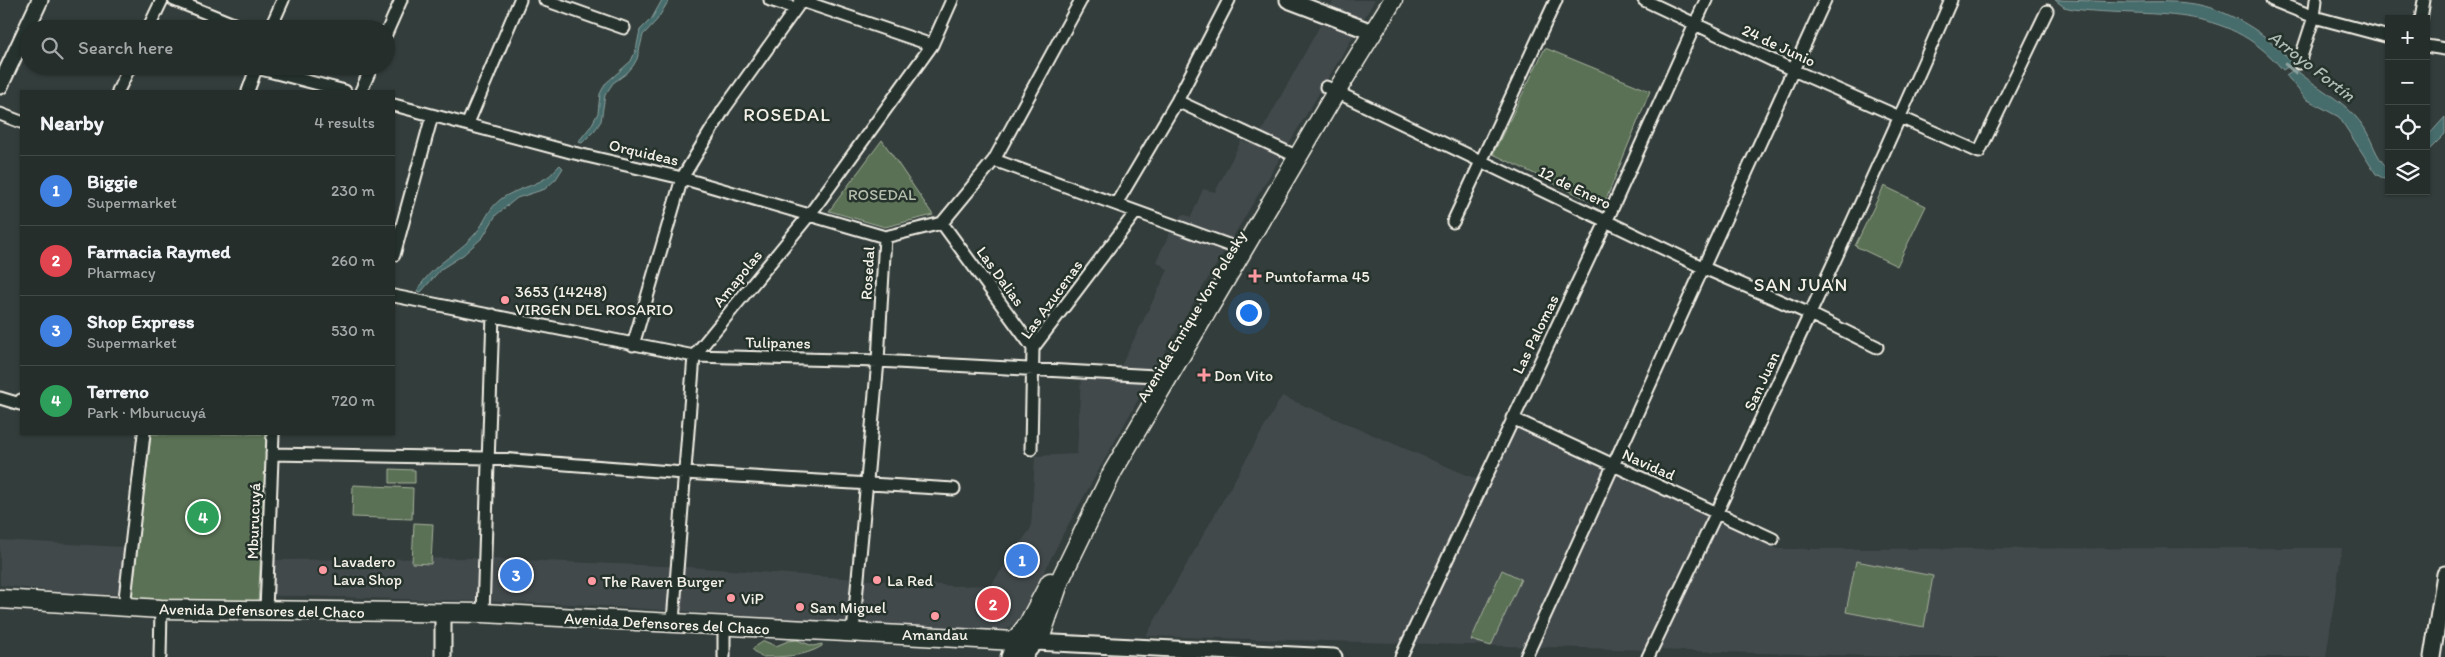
<!DOCTYPE html>
<meta charset="utf-8">
<style>
body{margin:0;font-family:Itim,sans-serif;background:#323a38;color:#f1f3f6}
.controls{position:absolute;right:15px;top:15px;display:grid;overflow:hidden;border-radius:0px;box-shadow:0 1px 4px #0004}
.controls button{width:45px;height:45px;display:grid;place-items:center;padding:0;border:0;border-bottom:1px solid #424a48;background:#262e2c;color:#f1f3f6;font:25px sans-serif}
.you{position:absolute;left:1248px;top:312px;width:18px;height:18px;margin:-12px;border:4px solid #fff;border-radius:50%;background:#1a73e8;box-shadow:0 0 0 8px #1a73e833}
.badge{display:grid;place-items:center;width:32px;height:32px;border-radius:50%;background:#d6ab8b;color:#fff;font-size:16px;font-weight:700}
.pin{position:absolute;translate:-50% -50%;border:2px solid #fff;box-shadow:0 1px 5px #0006}
.list{margin:0;padding:0;list-style:none}
h2{display:flex;justify-content:space-between;align-items:center;height:65px;margin:0;padding:0 20px;font-size:21px}
h2 small{font-size:16px;font-weight:400;color:#a4a8a9}
.list li{display:grid;grid-template-columns:32px 1fr auto;gap:15px;align-items:center;box-sizing:border-box;height:70px;padding:0 20px;border-top:1px solid #424a48}
.list b{display:block;font-size:19px;white-space:nowrap}
.list p{margin:0;font-size:16px;white-space:nowrap;color:#a4a8a9}
.list em{font-size:16px;font-style:normal;color:#a4a8a9}
.icon{flex:none;width:28px;height:28px;fill:none;stroke:currentColor;stroke-width:2;stroke-linecap:round;stroke-linejoin:round}
.map{position:relative;flex:none;width:2445px;height:657px;overflow:hidden}
.search{position:absolute;background:#262e2c;box-shadow:0 1px 4px #0004;left:20px;top:20px;width:375px;height:55px;display:flex;align-items:center;gap:12px;box-sizing:border-box;padding:0 18px;border-radius:28px;color:#a4a8a9;font-size:19px}
.panel{position:absolute;background:#262e2c;box-shadow:0 1px 4px #0004;left:20px;top:90px;width:375px;height:345px;border-radius:0px}
.map>svg:first-child{display:block}
.built{fill:#42494c}
.green{fill:#5a7155;stroke:#a7b19e}
.water{fill:#476c6c;stroke:#8ca19e}
.lines{fill:none;stroke-linecap:round;stroke-linejoin:round}
.stream{stroke:#8ca19e;stroke-width:3}
.street-casing{stroke:#f4f1e8;stroke-width:15}
.secondary-casing{stroke:#f4f1e8;stroke-width:19}
.primary-casing{stroke:#f4f1e8;stroke-width:21}
.street{stroke:#26332d;stroke-width:11}
.secondary{stroke:#26332d;stroke-width:15}
.primary{stroke:#26332d;stroke-width:18}
.poi-dot{fill:#ff9aa2;stroke:#26332d;stroke-width:2}
.labels{text-anchor:middle;stroke-width:5;stroke-linejoin:round;paint-order:stroke}
.street-label{font-size:16px;fill:#f4f1e8;stroke:#26332d}
.park-label{font-size:16px;fill:#b6bead;stroke:#26332d}
.poi-label{font-size:16px;fill:#f4f1e8;stroke:#26332d;text-anchor:start}
.water-label{font-size:18px;font-style:italic;fill:#afbcb6;stroke:#26332d}
.quarter-label{font-size:19px;letter-spacing:1px;fill:#f4f1e8;stroke:#26332d}
</style>
<div class="map">
<svg width="2445" height="657" viewBox="0 0 2445 657">
<rect width="100%" height="100%" fill="#333d3b"/>
<filter id="ink" filterUnits="userSpaceOnUse"><feTurbulence type="fractalNoise" baseFrequency=".02" numOctaves="2"/><feDisplacementMap in="SourceGraphic" scale="10" xChannelSelector="R" yChannelSelector="G"/><feConvolveMatrix kernelMatrix="1 2 1 2 8 2 1 2 1" color-interpolation-filters="sRGB"/></filter>
<g filter="url(#ink)">
<path class="built" d="M 1334,0 L 1375,0 L 1177,330 L 1063,534 L 1029,603 L 1016,622 L 1003,632 L 571,604 L 302,596 L 78,594 L 0,585 L 0,540 L 260,555 L 275,560 L 469,558 L 688,567 L 955,586 L 991,585 L 1031,528 L 1035,456 L 1077,454 L 1081,375 L 1116,376 L 1168,270 L 1156,261 L 1170,233 L 1182,214 L 1191,217 L 1203,189 L 1215,192 L 1241,141 L 1254,145 Z
M 1282,396 L 1488,484 L 1516,425 L 1778,549 L 2342,548 L 2326,657 L 1906,657 L 1146,636 Z"/>
<path class="green" d="M 1545,48 L 1650,91 L 1603,207 L 1493,154 Z
M 882,140 L 933,215 L 885,227 L 829,211 Z
M 1884,186 L 1926,206 L 1897,266 L 1855,246 Z
M 151,434 L 268,434 L 258,604 L 132,608 L 131,599 Z
M 390,469 L 415,470 L 415,483 L 390,483 Z
M 353,485 L 413,488 L 412,519 L 352,517 Z
M 414,523 L 433,524 L 431,564 L 412,563 Z
M 1856,561 L 1933,576 L 1924,627 L 1846,612 Z
M 1502,570 L 1521,579 L 1491,646 L 1471,640 Z
M 797,640 L 813,646 L 822,644 L 822,646 C 804,657 782,657 761,657 L 752,649 L 764,641 L 776,646 L 788,641 Z"/>
<path class="water" d="M 662,0 L 669,0 L 657,20 L 643,35 L 637,59 L 633,66 L 627,73 L 613,83 L 605,95 L 601,121 L 595,130 L 582,143 L 578,142 L 591,126 L 598,113 L 600,94 L 605,84 L 631,61 L 636,50 L 640,30 L 652,18 Z
M 2055,0 C 2081,0 2106,2 2131,2 C 2154,2 2181,0 2204,6 C 2235,14 2274,38 2292,64 L 2283,70 C 2224,0 2153,19 2073,9 L 2064,7 Z
M 2295,69 C 2316,88 2343,99 2361,123 C 2372,137 2375,158 2389,169 L 2389,182 L 2376,174 L 2339,117 L 2306,99 L 2286,75 Z
M 2445,117 L 2445,134 L 2426,153 L 2426,138 Z
M 560,165 L 563,168 L 556,179 L 545,189 L 517,198 L 496,215 L 483,237 L 463,255 L 441,269 L 421,292 L 417,291 C 433,263 456,256 476,233 C 486,221 487,210 501,199 C 515,189 532,187 546,178 C 552,175 555,169 560,165 Z"/>
<g class="lines">
<path class="stream" d="M 2285,64 L 2296,73"/>
<g class="street-casing">
<path id="street" d="M 174,0 L 246,29
M 545,0 L 624,28
M 770,0 L 795,8
M 1644,0 L 1793,70 L 1979,152 L 2047,11
M 2272,0 L 2314,17 L 2389,37
M 802,1 L 932,45
M 2421,19 L 2424,0
M 148,29 L 162,0
M 270,29 L 283,0
M 386,34 L 401,0
M 2426,46 L 2445,49
M 2299,63 L 2314,17 L 2316,0
M 257,68 L 345,91
M 1326,87 L 1704,268 L 1810,314 L 1877,347
M 118,91 L 130,66
M 248,91 L 257,66
M 361,91 L 372,66
M 1177,101 L 1298,157
M 394,105 L 574,153 L 682,178 L 885,237
M 0,114 L 21,122
M 468,123 L 520,0
M 994,160 L 1242,250
M 1116,204 L 1177,101 L 1229,0
M 1453,222 L 1556,0
M 942,223 L 1033,348
M 885,237 L 942,223 L 994,160 L 1081,0
M 394,255 L 432,116
M 394,296 L 694,356 L 878,361 L 1156,376 L 1165,380
M 633,345 L 682,178 L 724,109 L 802,0
M 0,398 L 20,404 L 21,400
M 1512,418 L 1773,539
M 1031,449 L 1033,348 L 1136,212
M 272,454 L 487,458 L 684,473 L 954,489
M 124,607 L 144,434
M 266,610 L 273,434
M 483,613 L 493,315
M 673,621 L 694,356 L 810,214 L 932,45 L 952,0
M 853,632 L 878,361 L 885,237
M 160,657 L 161,609
M 724,657 L 724,627
M 1401,657 L 1607,220 L 1706,0
M 1526,657 L 1825,0
M 1648,657 C 1752,439 1855,222 1951,0"/>
</g>
<g class="secondary-casing">
<path id="secondary" d="M 1288,0 L 1372,32
M 0,86 L 40,0
M 443,657 L 443,613
M 1009,657 L 1016,639
M 1023,657 L 1035,642 L 1334,657
M 2432,657 L 2445,574"/>
</g>
<g class="primary-casing">
<path id="primary" d="M 0,599 L 161,609 L 483,613 L 1035,642 L 1042,633 L 1060,580 L 1113,471 L 1336,92 L 1393,0
M 1016,639 L 1028,624 L 1050,582"/>
</g>
<use href="#street" class="street"/>
<use href="#secondary" class="secondary"/>
<use href="#primary" class="primary"/>
</g>
</g>
<g class="poi-dot">
<path d="M1252.5 268.5h5v5h5v5h-5v5h-5v-5h-5v-5h5z"/>
<circle cx="505" cy="300" r="5"/>
<path d="M1201.5 367.5h5v5h5v5h-5v5h-5v-5h-5v-5h5z"/>
<circle cx="323" cy="570" r="5"/>
<circle cx="877" cy="580" r="5"/>
<circle cx="592" cy="581" r="5"/>
<circle cx="731" cy="598" r="5"/>
<circle cx="800" cy="607" r="5"/>
<circle cx="935" cy="616" r="5"/>
</g>
<g class="labels">
<g class="street-label">
<text transform="translate(1779 45) rotate(25)" y="6">24 de Junio</text>
<text transform="translate(644 152) rotate(13)" y="6">Orquideas</text>
<text transform="translate(1575 187) rotate(26)" y="6">12 de Enero</text>
<text transform="translate(867 273) rotate(-87)" y="6">Rosedal</text>
<text transform="translate(1001 276) rotate(54)" y="6">Las Dalias</text>
<text transform="translate(737 278) rotate(-51)" y="6">Amapolas</text>
<text transform="translate(1051 299) rotate(-54)" y="6">Las Azucenas</text>
<text transform="translate(1191 316) rotate(-59)" y="6">Avenida Enrique Von Polesky</text>
<text transform="translate(1535 334) rotate(-64)" y="6">Las Palomas</text>
<text transform="translate(778 342) rotate(1)" y="6">Tulipanes</text>
<text transform="translate(1761 381) rotate(-65)" y="6">San Juan</text>
<text transform="translate(1649 464) rotate(24)" y="6">Navidad</text>
<text transform="translate(253 521) rotate(-88)" y="6">Mburucuyá</text>
<text transform="translate(262 610) rotate(1)" y="6">Avenida Defensores del Chaco</text>
<text transform="translate(667 623) rotate(3)" y="6">Avenida Defensores del Chaco</text>
</g>
<g class="park-label">
<text x="882" y="200">ROSEDAL</text>
</g>
<g class="poi-label">
<text x="1265" y="282">Puntofarma 45</text>
<text x="515" y="297">3653 (14248)<tspan x="515" dy="18">VIRGEN DEL ROSARIO</tspan></text>
<text x="1214" y="381">Don Vito</text>
<text x="333" y="567">Lavadero<tspan x="333" dy="18">Lava Shop</tspan></text>
<text x="887" y="586">La Red</text>
<text x="602" y="587">The Raven Burger</text>
<text x="741" y="604">ViP</text>
<text x="810" y="613">San Miguel</text>
<text x="935" y="640" text-anchor="middle">Amandau</text>
</g>
<g class="water-label">
<text transform="translate(2312 66) rotate(38)" y="6">Arroyo Fortín</text>
</g>
<g class="quarter-label">
<text x="787" y="121">ROSEDAL</text>
<text x="1801" y="291">SAN JUAN</text>
</g>
</g>
</svg>
<div class="controls">
<button>+</button>
<button>−</button>
<button><svg class="icon" aria-label="locate" viewBox="0 0 24 24"><circle cx="12" cy="12" r="6"/><path d="M12 2v4M12 18v4M2 12h4M18 12h4"/></svg></button>
<button><svg class="icon" aria-label="layers" viewBox="0 0 24 24"><path d="M12 4l9 5-9 5-9-5zM3 14l9 5 9-5"/></svg></button>
</div>
<div class="you"></div>
<div class="pin badge" style="left:1022px;top:560px;background:#3f7fe0">1</div>
<div class="pin badge" style="left:993px;top:604px;background:#e0444e">2</div>
<div class="pin badge" style="left:516px;top:575px;background:#3f7fe0">3</div>
<div class="pin badge" style="left:203px;top:517px;background:#2e9e5b">4</div>
<div class="search"><svg class="icon" aria-label="search" viewBox="0 0 24 24"><circle cx="10" cy="10" r="6"/><path d="M15 15l6 6"/></svg>Search here</div>
<section class="panel">
<h2>Nearby<small>4 results</small></h2>
<ul class="list">
<li><span class="badge" style="background:#3f7fe0">1</span><div><b>Biggie</b><p>Supermarket</p></div><em>230 m</em></li>
<li><span class="badge" style="background:#e0444e">2</span><div><b>Farmacia Raymed</b><p>Pharmacy</p></div><em>260 m</em></li>
<li><span class="badge" style="background:#3f7fe0">3</span><div><b>Shop Express</b><p>Supermarket</p></div><em>530 m</em></li>
<li><span class="badge" style="background:#2e9e5b">4</span><div><b>Terreno</b><p>Park · Mburucuyá</p></div><em>720 m</em></li>
</ul>
</section>
</div>
